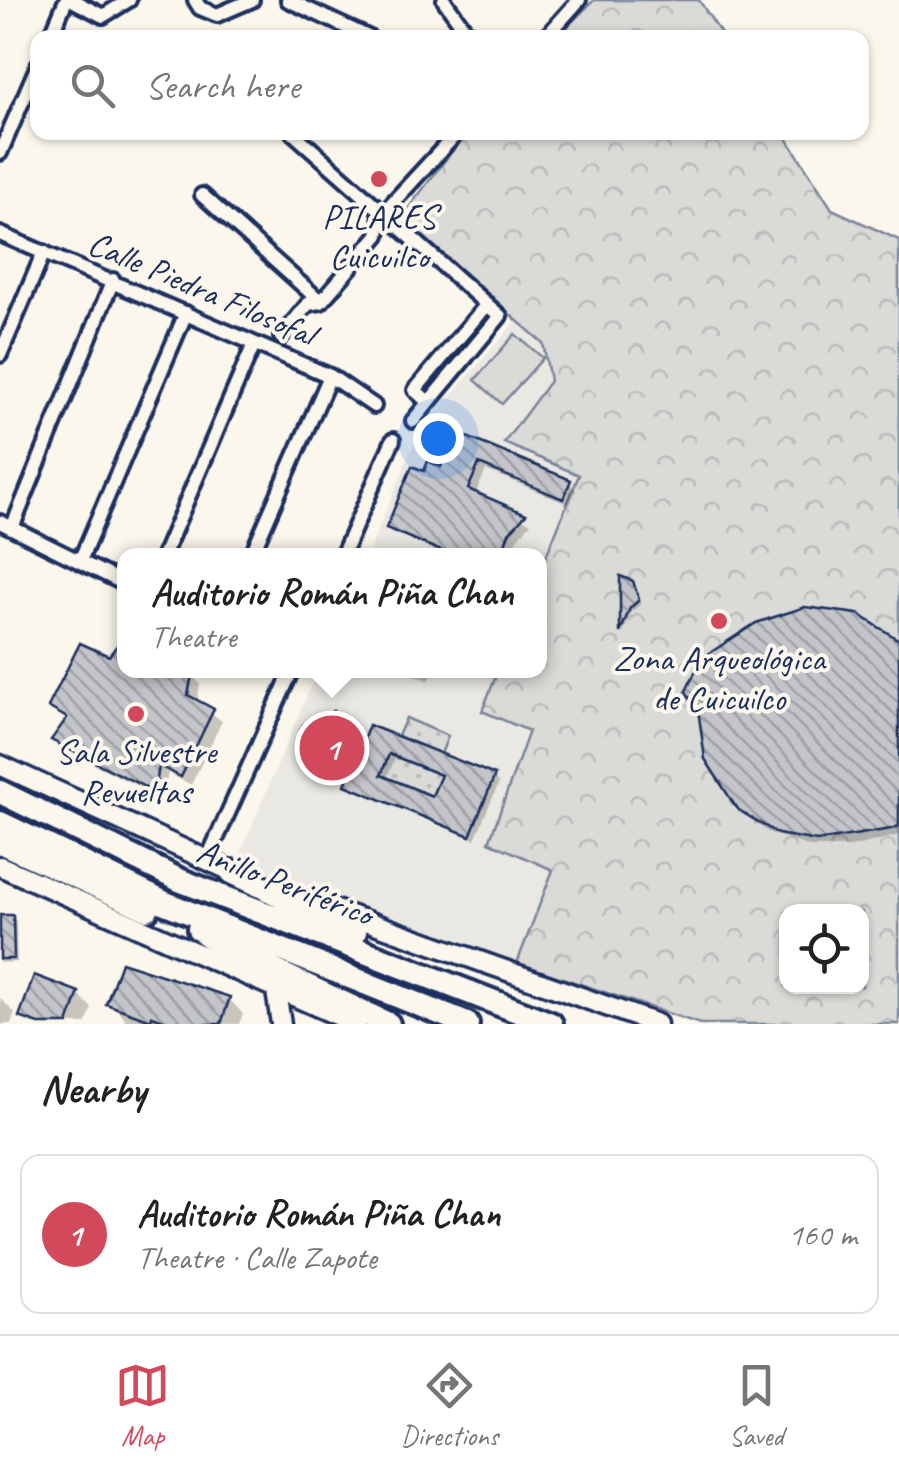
<!DOCTYPE html>
<meta charset="utf-8">
<style>
body{margin:0;font-family:Caveat,sans-serif;background:#f6f6f6;color:#222}
.controls{position:absolute;right:30px;bottom:30px;display:grid;overflow:hidden;border-radius:20px;box-shadow:0 2px 8px #0004}
.controls button{width:90px;height:90px;display:grid;place-items:center;padding:0;border:0;border-bottom:2px solid #e0e0e0;background:#fff;color:#222;font:50px sans-serif}
.you{position:absolute;left:438px;top:438px;width:35px;height:35px;margin:-25px;border:8px solid #fff;border-radius:50%;background:#1a73e8;box-shadow:0 0 0 15px #1a73e833}
.badge{display:grid;place-items:center;width:65px;height:65px;border-radius:50%;background:#d1495b;color:#fff;font-size:32px;font-weight:700}
.pin{position:absolute;translate:-50% -50%;border:5px solid #fff;box-shadow:0 2px 10px #0006}
.popup{position:absolute;left:117px;top:548px;width:430px;height:130px;box-sizing:border-box;display:grid;place-content:center;border-radius:20px;background:#fff;filter:drop-shadow(0 2px 8px #0005);font-size:32px;white-space:nowrap;color:#767676}
.popup b{font-size:38px;color:#222}
.popup::after{content:'';position:absolute;left:50%;top:100%;margin-left:-20px;border:20px solid transparent;border-top-color:#fff}
.list{margin:0;padding:0;list-style:none}
h2{display:flex;justify-content:space-between;align-items:center;height:130px;margin:0;padding:0 40px;font-size:42px}
h2 small{font-size:32px;font-weight:400;color:#767676}
.list li{display:grid;grid-template-columns:65px 1fr auto;gap:30px;align-items:center;box-sizing:border-box;height:160px;margin:0 20px 20px;padding:0 20px;border:2px solid #e0e0e0;border-radius:20px}
.list b{display:block;font-size:38px;white-space:nowrap}
.list p{margin:0;font-size:32px;white-space:nowrap;color:#767676}
.list em{font-size:32px;font-style:normal;color:#767676}
.icon{flex:none;width:55px;height:55px;fill:none;stroke:currentColor;stroke-width:2;stroke-linecap:round;stroke-linejoin:round}
.map{position:relative;flex:none;width:899px;height:1024px;overflow:hidden}
.search{position:absolute;background:#fff;box-shadow:0 2px 8px #0004;left:30px;right:30px;top:30px;height:110px;display:flex;align-items:center;gap:25px;box-sizing:border-box;padding:0 35px;border-radius:20px;color:#767676;font-size:38px}
.sheet{height:310px;background:#fff}
nav{display:flex;justify-content:space-around;align-items:center;box-sizing:border-box;height:140px;border-top:2px solid #e0e0e0;background:#fff;font-size:28px;color:#767676}
nav a{display:grid;justify-items:center;gap:5px}
nav .on{color:#d1495b}
.map>svg:first-child{display:block}
.built{fill:#eae8e2}
.grass{fill:#dadad7;stroke:#7a849a;stroke-width:2.5}
.park{fill:url(#park-crowns);stroke:#7a849a;stroke-width:2.5;fill-rule:evenodd}
.garden{fill:url(#garden-dots);stroke:#7a849a;stroke-width:2.5}
.shadow{fill:#0003;fill-rule:evenodd}
.building{fill:url(#building-back-hatch);stroke:#1b2f5e;stroke-width:2.5;fill-rule:evenodd}
.lines{fill:none;stroke-linecap:round;stroke-linejoin:round}
.street-casing{stroke:#1b2f5e;stroke-width:20}
.secondary-casing{stroke:#1b2f5e;stroke-width:25}
.highway-casing{stroke:#1b2f5e;stroke-width:30}
.street{stroke:#fbf7ec;stroke-width:12}
.secondary{stroke:#fbf7ec;stroke-width:18}
.highway{stroke:#fbf7ec;stroke-width:22}
.poi-dot{fill:#d1495b;stroke:#fbf7ec;stroke-width:4}
.labels{text-anchor:middle;stroke-width:8;stroke-linejoin:round;paint-order:stroke}
.poi-label{font-size:35px;fill:#1b2f5e;stroke:#fbf7ec}
.street-label{font-size:35px;fill:#1b2f5e;stroke:#fbf7ec}
</style>
<div class="map">
<svg width="899" height="1024" viewBox="0 0 899 1024">
<defs>
<pattern id="park-crowns" width="20" height="18" patternUnits="userSpaceOnUse" patternTransform="scale(2.5)"><rect width="20" height="18" fill="#dadad7"/><path d="M2 6a3 3 0 1 1 6 0M12 15a3 3 0 1 1 6 0" fill="none" stroke="#babbbb"/></pattern>
<pattern id="garden-dots" width="8" height="8" patternUnits="userSpaceOnUse" patternTransform="scale(2.5)"><rect width="8" height="8" fill="#dadad7"/><path d="M2 2h.1M6 6h.1" fill="none" stroke="#babbbb" stroke-width="1.8" stroke-linecap="round"/></pattern>
<pattern id="building-back-hatch" width="6" height="6" patternUnits="userSpaceOnUse" patternTransform="scale(2.5)"><rect width="6" height="6" fill="#c3c5c9"/><path d="M-1 5l2 2M0 0l6 6M5-1l2 2" fill="none" stroke="#9ea0a6"/></pattern>
</defs>
<rect width="100%" height="100%" fill="#fbf7ec"/>
<filter id="ink" filterUnits="userSpaceOnUse"><feTurbulence type="fractalNoise" baseFrequency=".01" numOctaves="2"/><feDisplacementMap in="SourceGraphic" scale="20" xChannelSelector="R" yChannelSelector="G"/><feConvolveMatrix kernelMatrix="1 2 1 2 8 2 1 2 1" color-interpolation-filters="sRGB"/></filter>
<g filter="url(#ink)">
<path class="built" d="M 517,320 L 543,343 L 550,381 L 579,475 L 540,571 L 540,556 L 367,556 L 418,434 Z
M 317,671 L 498,671 L 482,711 L 529,731 L 489,842 L 553,870 L 517,963 L 237,861 Z"/>
<path class="grass" d="M 515,334 L 543,358 L 502,404 L 475,380 Z"/>
<path class="park" d="M 594,0 L 699,0 L 723,37 L 557,37 Z
M 783,132 L 832,209 L 899,240 L 899,1024 L 700,1024 L 517,963 L 553,870 L 489,842 L 529,731 L 482,711 L 498,671 L 540,670 L 540,571 L 579,475 L 504,443 L 550,381 L 543,343 L 400,219 L 466,133 ZM 786,912 L 862,912 L 862,986 L 786,986 Z"/>
<path class="garden" d="M 406,718 L 448,736 L 441,754 L 398,736 Z
M 389,754 L 441,775 L 432,796 L 381,775 Z"/>
<path class="shadow" d="M 457,436 L 569,483 L 576,490 L 570,505 L 486,470 L 475,495 L 531,523 L 516,540 L 512,556 L 448,556 L 397,534 L 389,527 L 425,474 L 442,470 Z
M 622,579 L 635,587 L 641,604 L 632,611 L 623,634 Z
M 831,610 L 881,628 L 899,647 L 899,835 L 851,847 L 810,847 L 768,832 L 738,808 L 715,777 L 703,740 L 704,659 L 780,615 Z
M 124,640 L 125,670 L 191,674 L 200,684 L 197,703 L 222,721 L 191,785 L 168,773 L 163,799 L 64,749 L 55,740 L 68,721 L 51,707 L 110,659 Z
M 403,670 L 434,670 L 429,681 Z
M 332,714 L 343,732 L 493,777 L 499,783 L 475,839 L 353,789 L 348,784 L 354,769 L 339,763 L 320,770 L 314,764 ZM 395,758 L 443,777 L 434,800 L 386,780 Z
M 12,917 L 16,921 L 17,962 L 0,963 L 0,918 Z
M 78,994 L 92,1008 L 86,1024 L 30,1024 L 22,1016 Z
M 0,998 L 15,1013 L 11,1024 L 0,1024 Z
M 229,999 L 243,1014 L 239,1024 L 123,1024 L 125,1018 L 109,1003 Z"/>
<path class="building" d="M 455,432 L 571,480 L 563,499 L 479,464 L 468,489 L 526,514 L 509,533 L 501,556 L 453,556 L 386,528 L 412,466 L 424,471 L 428,461 L 441,467 Z
M 620,576 L 633,581 L 639,600 L 630,608 L 620,633 Z
M 805,607 L 858,614 L 899,640 L 899,826 L 891,829 L 817,841 L 778,834 L 737,809 L 705,759 L 699,716 L 686,691 L 702,658 L 756,623 Z
M 124,636 L 124,670 L 193,670 L 188,695 L 214,709 L 181,777 L 159,766 L 155,792 L 51,740 L 67,718 L 48,707 L 80,643 L 109,656 Z
M 333,711 L 340,728 L 364,738 L 369,725 L 495,775 L 470,836 L 345,785 L 352,767 L 332,759 L 312,766 L 298,736 L 303,725 ZM 389,754 L 441,775 L 432,796 L 381,775 Z
M 0,915 L 13,915 L 14,959 L 0,959 Z
M 121,962 L 230,997 L 221,1024 L 175,1024 L 152,1016 L 151,1020 L 106,1004 Z
M 34,975 L 79,992 L 68,1024 L 39,1024 L 19,1017 Z"/>
<g class="lines">
<g class="street-casing">
<path id="street" d="M 72,0 L 103,16 L 129,0
M 195,0 L 200,8 L 217,15 L 252,0
M 288,0 L 370,38
M 444,0 L 471,38
M 50,38 L 66,0
M 545,38 L 579,0
M 292,132 L 500,316 L 413,421
M 0,153 L 38,65
M 202,195 L 321,302
M 381,215 L 458,132
M 0,234 L 330,376 L 374,406
M 281,337 L 308,304 L 321,302 L 378,235 L 381,215
M 0,355 L 44,252
M 428,402 L 415,390 L 487,304
M 0,522 L 125,584
M 12,528 L 113,280
M 163,556 L 254,344
M 251,556 L 330,376
M 342,556 L 393,440
M 80,561 L 186,313
M 207,860 L 292,670"/>
</g>
<g class="secondary-casing">
<path id="secondary" d="M 0,765 L 242,876
M 0,866 L 357,1024
M 313,902 L 657,1024
M 276,991 L 281,1024"/>
</g>
<g class="highway-casing">
<path id="highway" d="M 0,792 L 179,880 L 551,1024
M 0,823 L 163,902 L 467,1024
M 0,842 L 147,909
M 232,872 L 355,932
M 199,929 L 224,947 L 388,1024"/>
</g>
<use href="#street" class="street"/>
<use href="#secondary" class="secondary"/>
<use href="#highway" class="highway"/>
</g>
</g>
<g class="poi-dot">
<circle cx="379" cy="179" r="10"/>
<circle cx="719" cy="621" r="10"/>
<circle cx="136" cy="714" r="10"/>
</g>
<g class="labels">
<g class="poi-label">
<text x="379" y="228">PILARES<tspan x="379" dy="40">Cuicuilco</tspan></text>
<text x="719" y="670">Zona Arqueológica<tspan x="719" dy="40">de Cuicuilco</tspan></text>
<text x="136" y="763">Sala Silvestre<tspan x="136" dy="40">Revueltas</tspan></text>
</g>
<g class="street-label">
<text transform="translate(202 288) rotate(23)" y="12">Calle Piedra Filosofal</text>
<text transform="translate(285 882) rotate(21)" y="12">Anillo Periférico</text>
</g>
</g>
</svg>
<div class="controls">
<button><svg class="icon" aria-label="locate" viewBox="0 0 24 24"><circle cx="12" cy="12" r="6"/><path d="M12 2v4M12 18v4M2 12h4M18 12h4"/></svg></button>
</div>
<div class="you"></div>
<div class="pin badge" style="left:332px;top:748px">1</div>
<div class="popup"><b>Auditorio Román Piña Chan</b>Theatre</div>
<div class="search"><svg class="icon" aria-label="search" viewBox="0 0 24 24"><circle cx="10" cy="10" r="6"/><path d="M15 15l6 6"/></svg>Search here</div>
</div>
<section class="sheet">
<h2>Nearby<small></small></h2>
<ul class="list">
<li><span class="badge">1</span><div><b>Auditorio Román Piña Chan</b><p>Theatre · Calle Zapote</p></div><em>160 m</em></li>
</ul>
</section>
<nav>
<a class="on"><svg class="icon" aria-label="map" viewBox="0 0 24 24"><path d="M3 6l6-2 6 2 6-2v14l-6 2-6-2-6 2zM9 4v14M15 6v14"/></svg>Map</a>
<a><svg class="icon" aria-label="directions" viewBox="0 0 24 24"><path d="M12 3l9 9-9 9-9-9zM9 14v-3h6M13 9l2 2-2 2"/></svg>Directions</a>
<a><svg class="icon" aria-label="saved" viewBox="0 0 24 24"><path d="M7 4h10v16l-5-4-5 4z"/></svg>Saved</a>
</nav>
